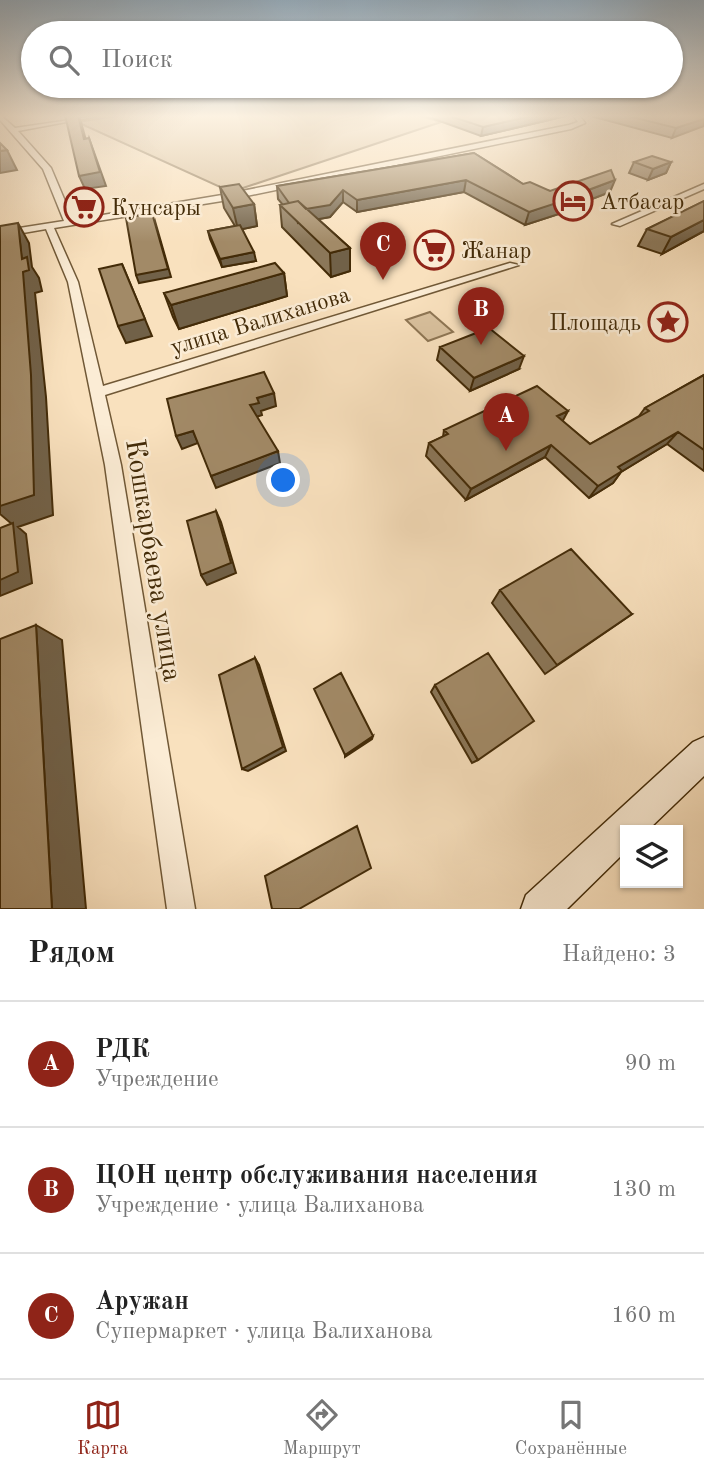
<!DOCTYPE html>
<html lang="ru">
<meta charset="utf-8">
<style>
body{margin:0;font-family:"Old Standard TT",serif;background:#f6f6f6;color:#222}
.controls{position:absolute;right:21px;bottom:21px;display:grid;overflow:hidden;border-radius:0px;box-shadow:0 2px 5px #0004}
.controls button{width:63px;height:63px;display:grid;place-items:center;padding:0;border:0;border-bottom:2px solid #e0e0e0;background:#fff;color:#222;font:35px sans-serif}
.you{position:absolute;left:284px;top:481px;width:24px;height:24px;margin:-18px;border:5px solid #fff;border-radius:50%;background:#1a73e8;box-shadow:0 0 0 10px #1a73e833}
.badge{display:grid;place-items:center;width:46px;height:46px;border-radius:50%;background:#8f2418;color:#fff;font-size:23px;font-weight:700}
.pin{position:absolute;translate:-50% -58px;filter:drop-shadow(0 2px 4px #0008)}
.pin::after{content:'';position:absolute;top:37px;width:24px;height:21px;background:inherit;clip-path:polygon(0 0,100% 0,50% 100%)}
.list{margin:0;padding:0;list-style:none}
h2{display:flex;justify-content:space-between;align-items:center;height:91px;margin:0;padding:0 28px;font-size:30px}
h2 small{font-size:23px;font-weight:400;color:#767676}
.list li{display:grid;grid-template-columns:46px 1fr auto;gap:21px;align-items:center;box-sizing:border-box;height:126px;padding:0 28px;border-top:2px solid #e0e0e0}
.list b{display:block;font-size:26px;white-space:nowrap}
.list p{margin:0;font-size:23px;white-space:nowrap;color:#767676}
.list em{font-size:23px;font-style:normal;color:#767676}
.icon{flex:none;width:38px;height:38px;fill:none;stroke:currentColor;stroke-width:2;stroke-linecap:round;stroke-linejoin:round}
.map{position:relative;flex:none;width:704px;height:909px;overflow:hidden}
.search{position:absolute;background:#fff;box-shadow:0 2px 5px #0004;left:21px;right:21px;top:21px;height:77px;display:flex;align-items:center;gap:18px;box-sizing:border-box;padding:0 24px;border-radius:38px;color:#767676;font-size:26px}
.sheet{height:469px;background:#fff}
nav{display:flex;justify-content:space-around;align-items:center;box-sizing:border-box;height:98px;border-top:2px solid #e0e0e0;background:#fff;font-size:19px;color:#767676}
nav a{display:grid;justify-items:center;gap:4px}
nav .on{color:#8f2418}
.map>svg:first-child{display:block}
.green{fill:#dac29f;stroke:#8e7654;stroke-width:2}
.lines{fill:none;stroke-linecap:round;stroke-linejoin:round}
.street-casing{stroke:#705836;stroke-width:3}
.secondary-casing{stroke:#432b08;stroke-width:3}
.street{fill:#fbecd5;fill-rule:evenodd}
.secondary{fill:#fbecd5;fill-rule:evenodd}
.wall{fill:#8b7759;stroke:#432b08;stroke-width:2}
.shaded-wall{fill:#716148;stroke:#432b08;stroke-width:2}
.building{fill:#a28a67;stroke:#432b08;stroke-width:2}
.labels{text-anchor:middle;stroke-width:5;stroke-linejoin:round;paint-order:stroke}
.far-poi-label{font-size:23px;fill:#432b08;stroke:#fbecd5;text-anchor:start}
.far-street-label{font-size:23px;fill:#432b08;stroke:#fbecd5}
.street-label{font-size:28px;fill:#432b08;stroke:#fbecd5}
</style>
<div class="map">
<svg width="704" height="909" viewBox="0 0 704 909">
<rect width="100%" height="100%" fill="#f9e1be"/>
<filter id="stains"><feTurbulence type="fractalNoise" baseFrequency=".00286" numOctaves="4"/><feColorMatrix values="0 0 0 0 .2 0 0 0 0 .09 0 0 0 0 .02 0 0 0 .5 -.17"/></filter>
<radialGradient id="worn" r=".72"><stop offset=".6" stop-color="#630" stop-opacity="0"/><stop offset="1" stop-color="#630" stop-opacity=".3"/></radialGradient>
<path class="green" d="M 123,115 L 417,115 L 441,122 L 231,192 L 77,122 Z
M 430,312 L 453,332 L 428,341 L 406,320 Z"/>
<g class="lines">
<g class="street-casing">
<path id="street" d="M 0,115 L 15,128 L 104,115 L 18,131 L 51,168 L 73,220 L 222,195 L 569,125 L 578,122 L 573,115 L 579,115 L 585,123 L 571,129 L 222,201 L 54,228 L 78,282 L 103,386 L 510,263 L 519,265 L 105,395 L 121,465 L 195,909 L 167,909 L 105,465 L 68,282 L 46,229 L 0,237 L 0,231 L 64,221 L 43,169 L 0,120 Z
M 704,184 L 704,189 L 620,226 L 612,224 Z"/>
</g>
<g class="secondary-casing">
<path id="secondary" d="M 704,737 L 704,776 L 648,830 L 625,830 L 625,852 L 567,909 L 521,909 L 526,895 L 693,742 Z"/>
</g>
<use href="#street" class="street"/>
<use href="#secondary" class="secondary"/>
</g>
<path class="wall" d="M 423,115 L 570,115 L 481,136 Z
M 587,115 L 704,115 L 672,138 Z
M 474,153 L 523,184 L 550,191 L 610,192 L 566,209 L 565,212 L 525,225 L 464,192 L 357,212 L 343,202 L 330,217 L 318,219 L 350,248 L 350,271 L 331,277 L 282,227 L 280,205 L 283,205 L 278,199 L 277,186 Z
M 634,162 L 671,162 L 666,173 L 648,180 L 629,173 Z
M 220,187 L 254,204 L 257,226 L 242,229 L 256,261 L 222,267 L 210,239 L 208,231 L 235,226 L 224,208 Z
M 704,201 L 704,231 L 662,254 L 638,246 L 647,229 Z
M 284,273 L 287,296 L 179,329 L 173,317 L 164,293 Z
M 440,347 L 519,369 L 470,391 L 437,360 Z
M 704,375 L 704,471 L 667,444 L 621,472 L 613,483 L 589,498 L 545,457 L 466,500 L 426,456 L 429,443 L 443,437 L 444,430 L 562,421 L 590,444 L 639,416 L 645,408 Z
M 500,590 L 632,614 L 545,674 L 492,603 Z
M 435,685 L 478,760 L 472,763 L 431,692 Z"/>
<path class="shaded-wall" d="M 78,115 L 81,122 L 89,151 L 84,139 Z
M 535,115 L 570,115 L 481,136 L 483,127 Z
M 704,119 L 704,126 L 672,138 L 676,128 Z
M 89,138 L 106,186 L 85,189 L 79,176 Z
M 7,150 L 17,170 L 0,173 L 0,151 Z
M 671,162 L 666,173 L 648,180 L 653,169 Z
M 466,180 L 464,192 L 357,212 L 357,200 Z
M 615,180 L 610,192 L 566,209 L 565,212 L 525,225 L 529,212 Z
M 343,190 L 343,202 L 330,217 L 298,223 L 295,211 Z
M 254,204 L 257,226 L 238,230 L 233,208 Z
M 704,220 L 704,231 L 662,254 L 671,237 Z
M 155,221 L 171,277 L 139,283 L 136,275 Z
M 18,223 L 29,243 L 32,267 L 39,278 L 42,291 L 35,293 L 46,397 L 53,515 L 18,527 L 26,534 L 32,583 L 0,596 L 0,580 L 13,525 L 0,514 L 0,506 L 23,272 Z
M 350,248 L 350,271 L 331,277 L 330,253 Z
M 254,252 L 256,261 L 222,267 L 220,259 Z
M 122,264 L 152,336 L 126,343 L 118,326 Z
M 284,273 L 287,296 L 179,329 L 171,305 Z
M 524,356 L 519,369 L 470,391 L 474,378 Z
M 274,393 L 276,406 L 261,411 L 262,415 L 253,418 L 250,405 L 257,398 Z
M 568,411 L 561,424 L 557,416 Z
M 193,431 L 198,443 L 182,449 L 176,436 Z
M 678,432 L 667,444 L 621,472 L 613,483 L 589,498 L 598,486 L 618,467 Z
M 551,445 L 545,457 L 466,500 L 471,489 Z
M 278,451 L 280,463 L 216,488 L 211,476 Z
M 216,511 L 221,522 L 236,573 L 207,585 L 201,575 Z
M 36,625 L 62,640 L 86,909 L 52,909 Z
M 255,658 L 259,665 L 286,751 L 248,771 L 242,769 Z
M 373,736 L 372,739 L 345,757 L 345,755 Z"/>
<path class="building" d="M 65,115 L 78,115 L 84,139 L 89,138 L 100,172 L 79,176 Z
M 447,115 L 535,115 L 483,127 Z
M 624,115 L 704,115 L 704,119 L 676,128 Z
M 0,143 L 7,150 L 0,151 Z
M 474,153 L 523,184 L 530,182 L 550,191 L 611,170 L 615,180 L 567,198 L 569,199 L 529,212 L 466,180 L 357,200 L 343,190 L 330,205 L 306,209 L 298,201 L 289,203 L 277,186 Z
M 652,156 L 671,162 L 653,169 L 634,162 Z
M 239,184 L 254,204 L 233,208 L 220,187 Z
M 298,201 L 350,248 L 330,253 L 280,205 Z
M 704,201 L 704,220 L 671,237 L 647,229 Z
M 152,213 L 168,269 L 136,275 L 126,218 Z
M 18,223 L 22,259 L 27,257 L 29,270 L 23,272 L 31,375 L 34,495 L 0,506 L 0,226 Z
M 240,225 L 254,252 L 220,259 L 208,231 Z
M 275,263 L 284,273 L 171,305 L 164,293 Z
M 122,264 L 145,319 L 118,326 L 99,269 Z
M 489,328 L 524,356 L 474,378 L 440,347 Z
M 264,372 L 274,393 L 257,398 L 259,403 L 250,405 L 278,451 L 211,476 L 193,431 L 176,436 L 167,399 Z
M 704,375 L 704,450 L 678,432 L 618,467 L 622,471 L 598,486 L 551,445 L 471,489 L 429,443 L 448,434 L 444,430 L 537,386 L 568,411 L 557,416 L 590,444 L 649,411 L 645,408 Z
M 216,511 L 231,563 L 201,575 L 187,521 Z
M 13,523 L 18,572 L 0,580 L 0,528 Z
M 571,549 L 632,614 L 557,665 L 500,590 Z
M 36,625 L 52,909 L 0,909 L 0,639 Z
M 488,653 L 534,721 L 478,760 L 435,685 Z
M 255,658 L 283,747 L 242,769 L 219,675 Z
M 341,673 L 373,736 L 345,755 L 314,689 Z
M 357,826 L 371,868 L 299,909 L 272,909 L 265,876 Z"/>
<linearGradient id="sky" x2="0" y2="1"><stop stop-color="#96adbe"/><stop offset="0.48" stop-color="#fcf2e2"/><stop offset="1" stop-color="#fcf2e2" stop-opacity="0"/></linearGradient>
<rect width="704" height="242" fill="url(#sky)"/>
<defs>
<g id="hotel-ring" transform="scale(2.0125)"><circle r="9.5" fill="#fbecd5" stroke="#8f2418" stroke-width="1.5"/><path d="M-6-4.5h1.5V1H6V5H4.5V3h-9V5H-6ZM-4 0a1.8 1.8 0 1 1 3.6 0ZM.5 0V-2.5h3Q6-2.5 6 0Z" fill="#8f2418"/></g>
<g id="supermarket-ring" transform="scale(2.0125)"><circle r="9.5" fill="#fbecd5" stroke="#8f2418" stroke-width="1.5"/><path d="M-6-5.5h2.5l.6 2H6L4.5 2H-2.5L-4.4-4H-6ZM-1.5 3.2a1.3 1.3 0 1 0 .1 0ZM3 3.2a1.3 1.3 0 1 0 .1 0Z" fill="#8f2418"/></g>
<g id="sight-ring" transform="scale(2.0125)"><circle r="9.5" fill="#fbecd5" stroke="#8f2418" stroke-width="1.5"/><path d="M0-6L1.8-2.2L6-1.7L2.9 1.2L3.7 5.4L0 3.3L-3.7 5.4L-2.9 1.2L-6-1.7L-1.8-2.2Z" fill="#8f2418"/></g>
</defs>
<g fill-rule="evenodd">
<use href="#hotel-ring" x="573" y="201"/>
<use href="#supermarket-ring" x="84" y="207"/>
<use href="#supermarket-ring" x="434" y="250"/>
<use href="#sight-ring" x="668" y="322"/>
</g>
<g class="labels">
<g class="far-poi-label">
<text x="600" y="209">Атбасар</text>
<text x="111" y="215">Кунсары</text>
<text x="461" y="258">Жанар</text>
<text x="641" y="330" text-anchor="end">Площадь</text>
</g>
<g class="far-street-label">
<text transform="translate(260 320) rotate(-17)" y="8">улица Валиханова</text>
</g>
<g class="street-label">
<text transform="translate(155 560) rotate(81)" y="10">Кошкарбаева улица</text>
</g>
</g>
<rect width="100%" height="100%" filter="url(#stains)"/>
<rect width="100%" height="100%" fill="url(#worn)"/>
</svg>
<div class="controls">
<button><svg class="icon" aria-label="layers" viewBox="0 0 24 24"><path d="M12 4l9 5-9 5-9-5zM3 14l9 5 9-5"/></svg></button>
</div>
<div class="you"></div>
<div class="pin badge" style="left:506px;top:451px">A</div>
<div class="pin badge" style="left:481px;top:345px">B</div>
<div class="pin badge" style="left:383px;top:280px">C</div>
<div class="search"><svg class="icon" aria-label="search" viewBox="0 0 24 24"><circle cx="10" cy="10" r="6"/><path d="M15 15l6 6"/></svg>Поиск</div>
</div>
<section class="sheet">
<h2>Рядом<small>Найдено: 3</small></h2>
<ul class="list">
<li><span class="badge">A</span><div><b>РДК</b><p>Учреждение</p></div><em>90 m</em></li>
<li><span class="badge">B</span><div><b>ЦОН центр обслуживания населения</b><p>Учреждение · улица Валиханова</p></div><em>130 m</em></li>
<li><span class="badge">C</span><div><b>Аружан</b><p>Супермаркет · улица Валиханова</p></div><em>160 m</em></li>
</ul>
</section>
<nav>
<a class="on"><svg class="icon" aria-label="map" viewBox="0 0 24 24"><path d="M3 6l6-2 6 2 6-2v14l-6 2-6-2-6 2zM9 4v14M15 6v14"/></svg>Карта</a>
<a><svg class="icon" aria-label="directions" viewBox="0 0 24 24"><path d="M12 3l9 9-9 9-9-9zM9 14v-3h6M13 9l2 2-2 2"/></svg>Маршрут</a>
<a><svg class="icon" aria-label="saved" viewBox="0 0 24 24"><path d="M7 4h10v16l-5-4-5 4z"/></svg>Сохранённые</a>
</nav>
